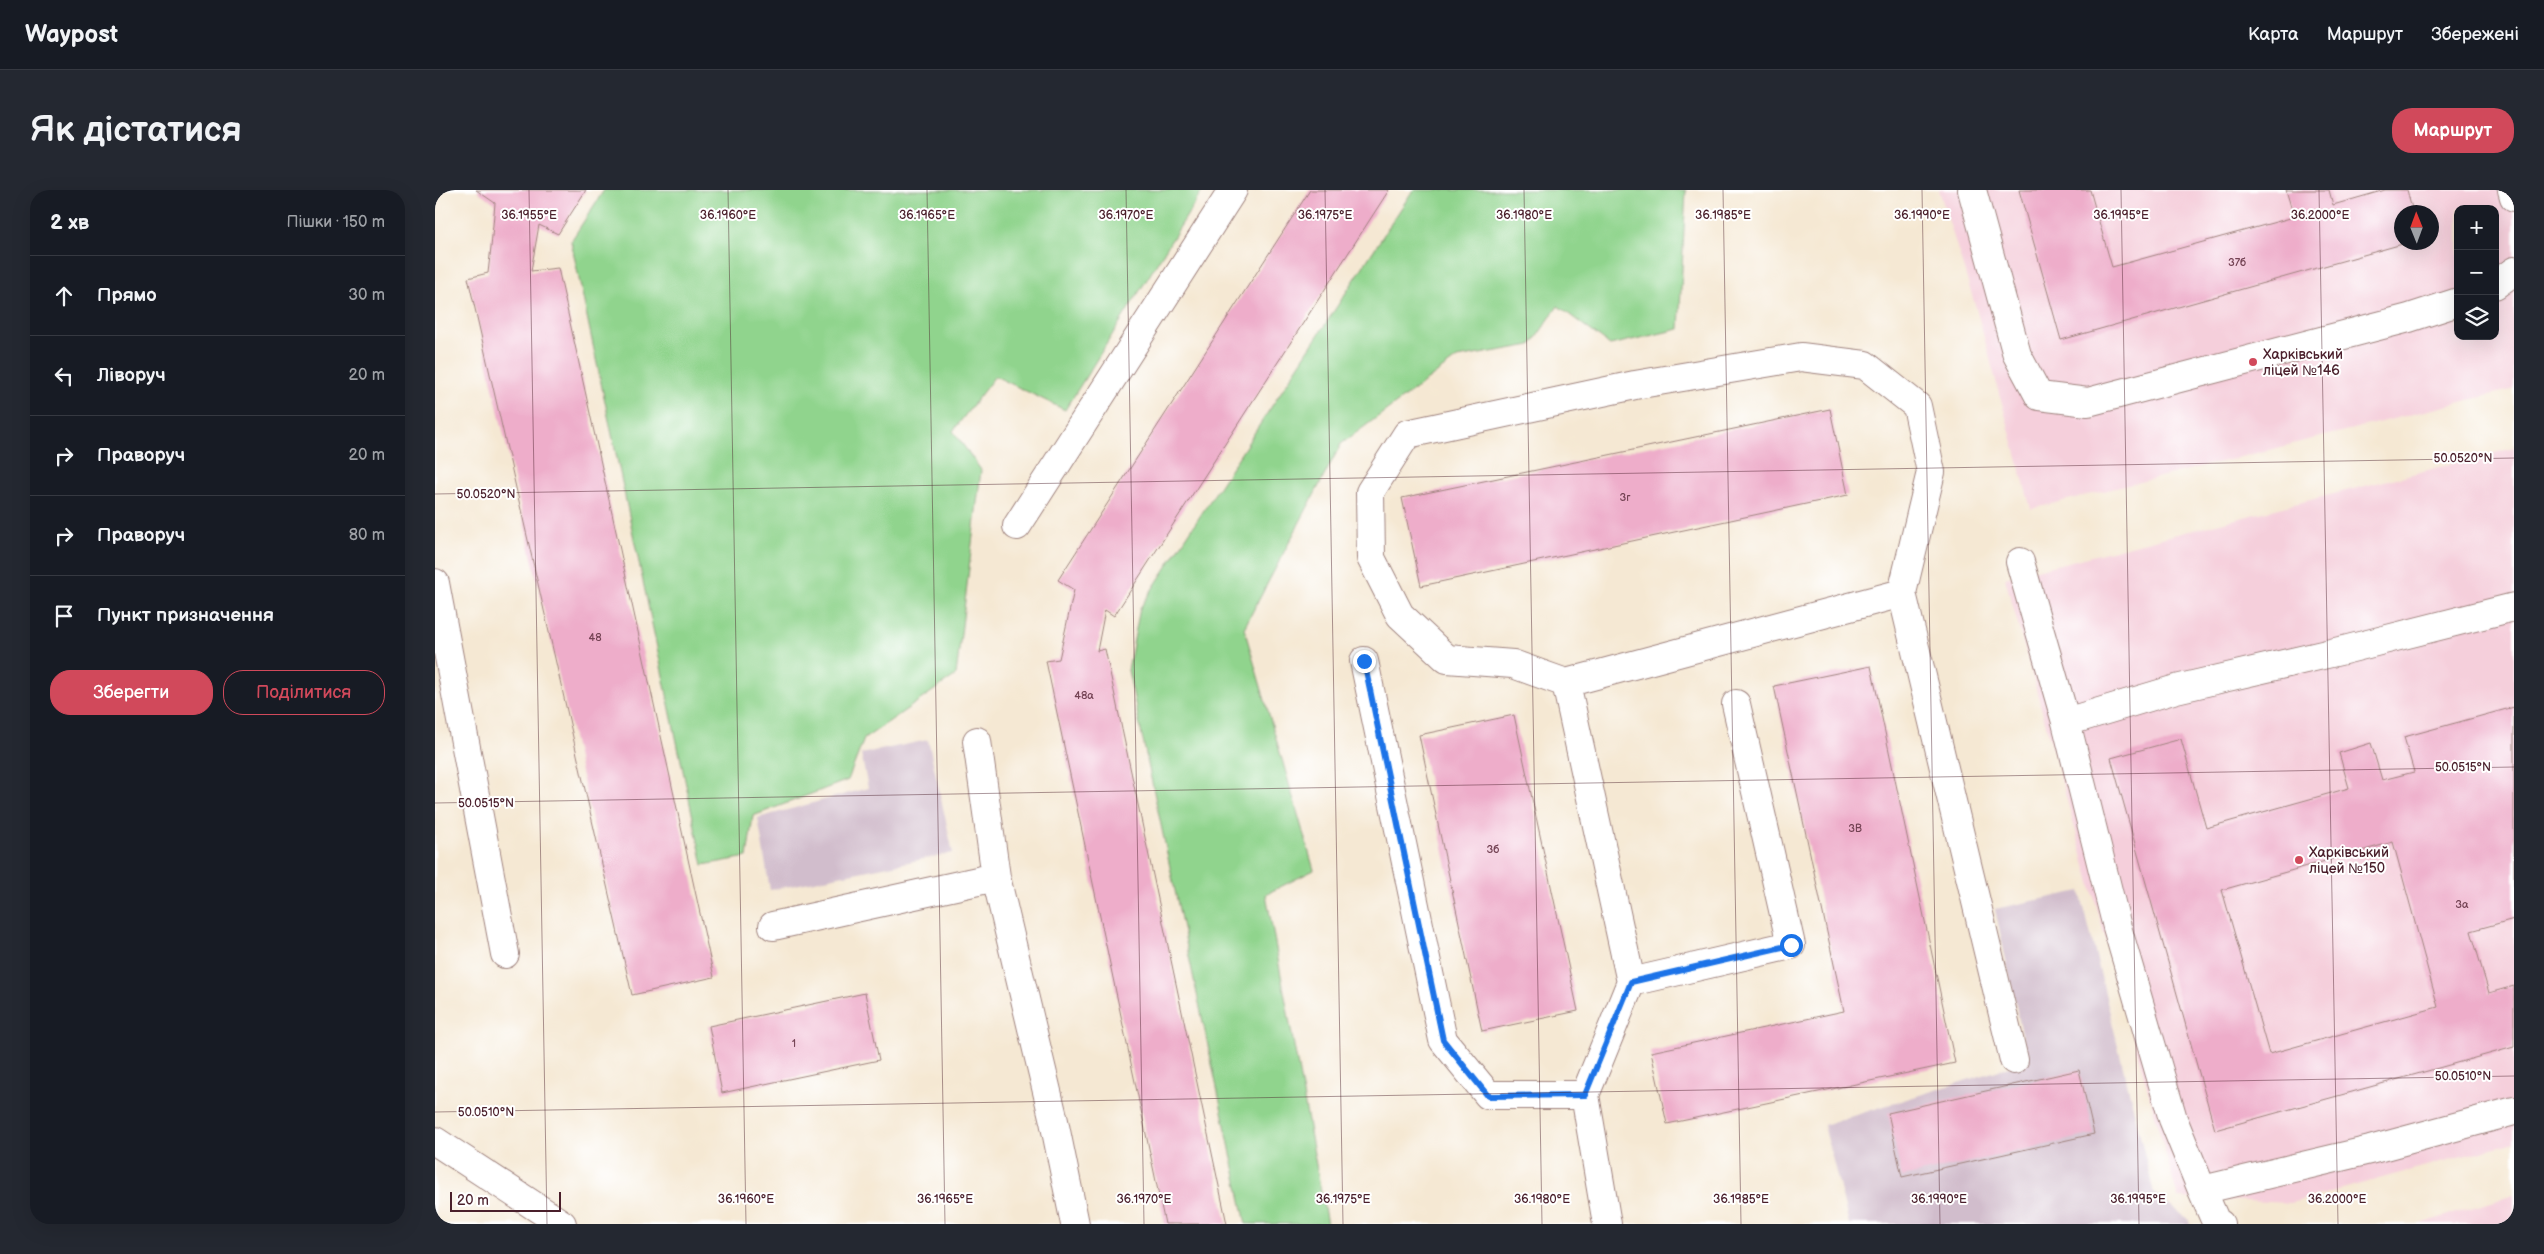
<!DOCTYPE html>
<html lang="uk">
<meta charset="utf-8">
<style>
body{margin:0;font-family:"Balsamiq Sans",sans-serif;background:#242831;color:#f1f3f6}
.controls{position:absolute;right:15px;top:15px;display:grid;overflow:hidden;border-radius:10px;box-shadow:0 5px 20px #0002}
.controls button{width:45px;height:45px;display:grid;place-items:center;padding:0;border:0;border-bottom:1px solid #363941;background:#171b24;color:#f1f3f6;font:25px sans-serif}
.compass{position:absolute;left:1959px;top:15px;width:45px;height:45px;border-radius:50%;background:#171b24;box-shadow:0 5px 20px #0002;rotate:359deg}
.scale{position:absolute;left:15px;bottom:12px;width:111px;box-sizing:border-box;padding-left:5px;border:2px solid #4a1f2b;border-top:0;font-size:14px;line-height:18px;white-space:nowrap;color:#4a1f2b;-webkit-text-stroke:4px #fff;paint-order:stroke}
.stop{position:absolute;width:15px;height:15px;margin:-11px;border:4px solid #1a73e8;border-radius:50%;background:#fff}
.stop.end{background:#1a73e8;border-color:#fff;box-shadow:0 1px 5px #0008}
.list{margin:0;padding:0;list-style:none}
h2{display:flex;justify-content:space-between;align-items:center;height:65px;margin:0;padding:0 20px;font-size:21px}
h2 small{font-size:16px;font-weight:400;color:#9ea1a6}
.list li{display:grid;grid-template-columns:32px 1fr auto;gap:15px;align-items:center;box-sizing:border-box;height:80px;padding:0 20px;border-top:1px solid #363941}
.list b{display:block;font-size:19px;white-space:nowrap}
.list em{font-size:16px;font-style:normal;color:#9ea1a6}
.actions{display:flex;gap:10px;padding:15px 20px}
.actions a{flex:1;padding:11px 0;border:1px solid #d1495b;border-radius:20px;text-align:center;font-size:18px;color:#d1495b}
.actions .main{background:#d1495b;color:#fff}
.icon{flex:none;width:28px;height:28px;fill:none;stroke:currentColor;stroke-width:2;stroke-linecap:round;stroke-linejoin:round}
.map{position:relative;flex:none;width:2079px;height:1034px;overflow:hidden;border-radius:20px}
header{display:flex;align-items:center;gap:30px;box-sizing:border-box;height:70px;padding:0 25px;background:#171b24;border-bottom:1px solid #363941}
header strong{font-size:24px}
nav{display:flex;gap:28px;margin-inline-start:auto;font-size:18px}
.intro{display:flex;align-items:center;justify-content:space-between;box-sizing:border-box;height:120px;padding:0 30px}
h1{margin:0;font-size:35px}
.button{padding:12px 22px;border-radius:20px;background:#d1495b;color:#fff;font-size:18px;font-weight:700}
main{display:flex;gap:30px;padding:0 30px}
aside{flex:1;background:#171b24;border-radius:20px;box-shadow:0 5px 20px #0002}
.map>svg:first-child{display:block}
.built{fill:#f5cfdb;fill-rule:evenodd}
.industrial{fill:#d1bdcc}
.green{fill:#90d48d;stroke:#6d7a5c}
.building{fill:#eeadca;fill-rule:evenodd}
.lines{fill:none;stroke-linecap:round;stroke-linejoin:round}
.minor-casing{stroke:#a0847f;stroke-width:30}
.minor{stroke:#fff;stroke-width:28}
.route{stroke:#1a73e8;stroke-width:6}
.ticks{fill:none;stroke:#4a1f2b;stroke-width:1;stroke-opacity:0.45}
.poi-dot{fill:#d1495b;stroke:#fff;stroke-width:2}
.labels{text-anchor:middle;stroke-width:4;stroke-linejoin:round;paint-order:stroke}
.number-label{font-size:11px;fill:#734253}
.poi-label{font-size:14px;fill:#4a1f2b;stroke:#fff;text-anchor:start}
.ticks-label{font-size:12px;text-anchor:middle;fill:#4a1f2b;stroke:#fff;stroke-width:4;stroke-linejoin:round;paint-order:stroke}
</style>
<header>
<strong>Waypost</strong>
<nav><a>Карта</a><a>Маршрут</a><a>Збережені</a></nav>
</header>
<div class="intro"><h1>Як дістатися</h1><a class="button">Маршрут</a></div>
<main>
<aside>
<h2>2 хв<small>Пішки · 150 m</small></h2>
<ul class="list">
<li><svg class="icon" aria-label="ahead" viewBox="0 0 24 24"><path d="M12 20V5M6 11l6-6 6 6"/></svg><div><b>Прямо</b></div><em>30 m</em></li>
<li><svg class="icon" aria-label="left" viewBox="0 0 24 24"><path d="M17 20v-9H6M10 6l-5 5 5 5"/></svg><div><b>Ліворуч</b></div><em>20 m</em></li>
<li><svg class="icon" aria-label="right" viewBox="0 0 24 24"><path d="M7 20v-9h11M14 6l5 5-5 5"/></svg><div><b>Праворуч</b></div><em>20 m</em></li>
<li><svg class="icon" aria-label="right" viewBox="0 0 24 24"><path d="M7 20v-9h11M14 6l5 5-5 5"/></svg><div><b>Праворуч</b></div><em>80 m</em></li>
<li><svg class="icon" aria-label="arrive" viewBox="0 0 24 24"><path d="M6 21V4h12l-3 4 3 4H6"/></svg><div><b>Пункт призначення</b></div></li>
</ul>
<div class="actions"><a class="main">Зберегти</a><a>Поділитися</a></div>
</aside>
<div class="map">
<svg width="2079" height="1034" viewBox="0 0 2079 1034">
<rect width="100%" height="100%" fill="#fff"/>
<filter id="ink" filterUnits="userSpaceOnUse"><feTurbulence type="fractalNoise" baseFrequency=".02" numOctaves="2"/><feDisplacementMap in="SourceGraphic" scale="10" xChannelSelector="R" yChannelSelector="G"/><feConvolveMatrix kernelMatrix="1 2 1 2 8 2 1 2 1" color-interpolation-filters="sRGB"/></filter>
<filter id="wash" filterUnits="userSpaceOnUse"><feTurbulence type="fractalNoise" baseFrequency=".0096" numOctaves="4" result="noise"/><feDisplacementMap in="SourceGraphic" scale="20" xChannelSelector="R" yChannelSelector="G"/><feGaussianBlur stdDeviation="1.12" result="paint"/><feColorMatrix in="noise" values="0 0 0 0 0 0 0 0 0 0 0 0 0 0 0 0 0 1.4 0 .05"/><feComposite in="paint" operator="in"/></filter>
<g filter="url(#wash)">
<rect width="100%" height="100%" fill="#f5e8d3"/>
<path class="built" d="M 1504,0 L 2079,0 L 2079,199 L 1596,319 L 1541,118 ZM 2023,19 L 2060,19 L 2060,146 L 2023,146 ZM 1966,22 L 1996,22 L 1996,52 L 1966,52 Z
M 2079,258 L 2079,952 L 1856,1013 L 1743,1008 L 1570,388 Z
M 2079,1005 L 2079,1034 L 1985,1034 Z"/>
<path class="industrial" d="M 493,550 L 518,663 L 335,700 L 323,628 L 433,598 L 426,564 Z
M 1645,701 L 1719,1003 L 1754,1030 L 1755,1034 L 1414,1034 L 1389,935 L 1593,871 L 1560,719 Z"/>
<path class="green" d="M 169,0 L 768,0 L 630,220 L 560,186 L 518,241 L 546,280 L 521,485 L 429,549 L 413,590 L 318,626 L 312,667 L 268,675 L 136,51 Z
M 978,0 L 1251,0 L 1244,139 L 1175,155 L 1123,116 L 1096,155 L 1022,168 L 906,254 L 809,438 L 879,680 L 831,704 L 892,1034 L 811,1034 L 693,480 L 705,418 Z"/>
<g id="blocks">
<path class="building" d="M 41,0 L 151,0 L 123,44 L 104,35 L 96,81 L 123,78 L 279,787 L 197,805 L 33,88 L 53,83 L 56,57 L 60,13 Z
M 875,0 L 954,0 L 679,426 L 670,420 L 662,461 L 670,459 L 792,1034 L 730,1034 L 611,471 L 624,469 L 639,400 L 623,390 Z
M 1584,0 L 1655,0 L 1677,77 L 1859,27 L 1851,0 L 1894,0 L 1898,15 L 1950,0 L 1972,0 L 1978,22 L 1966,22 L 1966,52 L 1971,53 L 1626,150 Z
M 1395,219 L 1413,305 L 986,396 L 967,308 Z
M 1436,476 L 1520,873 L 1232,934 L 1216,862 L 1409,821 L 1339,496 Z
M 2079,517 L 2079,729 L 2036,741 L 2054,803 L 2079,796 L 2079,857 L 1780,940 L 1676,568 L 1746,549 L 1771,638 L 1914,598 L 1904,563 L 1936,553 L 1947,590 L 1979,582 L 1969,547 ZM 1958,652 L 2003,817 L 1834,864 L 1787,700 Z
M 1079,525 L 1143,821 L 1047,841 L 984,545 Z
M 430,803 L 444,870 L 287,903 L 274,836 Z
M 1644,880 L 1659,944 L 1467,987 L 1453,923 Z"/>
</g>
</g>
<g filter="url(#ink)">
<use href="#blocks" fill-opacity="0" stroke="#a0847f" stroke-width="1"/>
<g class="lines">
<g class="minor-casing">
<path id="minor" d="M 1537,0 L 1582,165 L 1604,206 L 1653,212 L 1974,128 L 2023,112
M 2077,0 L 2079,7
M 2060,95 L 2079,81
M 1366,167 L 1430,175 L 1482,216 L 1496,282 L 1467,403 L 1131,493 L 1078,474 L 1012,469 L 965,425 L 936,368 L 935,302 L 972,244 L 1200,195 Z
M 582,336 L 798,0
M 1585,372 L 1631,532 L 1682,737 L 1738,929 L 1767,1000 L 1935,960 L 2079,921
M 0,393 L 70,764
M 1467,403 L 1579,870
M 929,471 L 1008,850 L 1053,905 L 1150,905
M 1131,493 L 1196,792 L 1150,905 L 1172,1034
M 1631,532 L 1741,499 L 1909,460 L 2079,417
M 542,551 L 561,687
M 338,736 L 561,687 L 619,931 L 640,1034
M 1196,792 L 1356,755 L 1301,514
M 0,951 L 127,1034
M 1767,1000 L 1781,1032 L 1785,1034"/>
</g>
<use href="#minor" class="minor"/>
</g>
</g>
<g class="lines" filter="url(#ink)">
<path class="route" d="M 929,471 L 1008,850 L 1053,906 L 1150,905 L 1196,792 L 1356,755"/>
</g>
<path class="ticks" d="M 94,0 L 112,1034M 293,0 L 311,1034M 492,0 L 510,1034M 691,0 L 709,1034M 890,0 L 908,1034M 1089,0 L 1107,1034M 1288,0 L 1306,1034M 1487,0 L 1505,1034M 1686,0 L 1704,1034M 1884,0 L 1903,1034M 0,304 L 2079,268M 0,613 L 2079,577M 0,922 L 2079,886"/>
<g class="poi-dot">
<circle cx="1818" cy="172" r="5"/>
<circle cx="1864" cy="670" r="5"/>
</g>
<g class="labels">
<g class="number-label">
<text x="1802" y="76">37б</text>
<text x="1190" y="311">3г</text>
<text x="160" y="451">48</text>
<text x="649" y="509">48а</text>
<text x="1420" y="642">3В</text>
<text x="1058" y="663">3б</text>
<text x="2027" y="718">3а</text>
<text x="359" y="857">1</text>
</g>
<g class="poi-label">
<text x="1828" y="169">Харківський<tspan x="1828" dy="16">ліцей №146</tspan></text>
<text x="1874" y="667">Харківський<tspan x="1874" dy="16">ліцей №150</tspan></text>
</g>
</g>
<g class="ticks-label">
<text x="94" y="29">36.1955°E</text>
<text x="293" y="29">36.1960°E</text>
<text x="492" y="29">36.1965°E</text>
<text x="691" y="29">36.1970°E</text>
<text x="890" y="29">36.1975°E</text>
<text x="1089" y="29">36.1980°E</text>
<text x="1288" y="29">36.1985°E</text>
<text x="1487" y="29">36.1990°E</text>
<text x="1686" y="29">36.1995°E</text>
<text x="1885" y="29">36.2000°E</text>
<text x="2028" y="272">50.0520°N</text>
<text x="51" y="308">50.0520°N</text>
<text x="2028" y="581">50.0515°N</text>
<text x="51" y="617">50.0515°N</text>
<text x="2028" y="890">50.0510°N</text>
<text x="51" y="926">50.0510°N</text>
<text x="311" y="1013">36.1960°E</text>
<text x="510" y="1013">36.1965°E</text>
<text x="709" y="1013">36.1970°E</text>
<text x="908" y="1013">36.1975°E</text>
<text x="1107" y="1013">36.1980°E</text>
<text x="1306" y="1013">36.1985°E</text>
<text x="1504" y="1013">36.1990°E</text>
<text x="1703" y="1013">36.1995°E</text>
<text x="1902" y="1013">36.2000°E</text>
</g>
</svg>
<div class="controls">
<button>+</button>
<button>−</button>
<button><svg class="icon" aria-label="layers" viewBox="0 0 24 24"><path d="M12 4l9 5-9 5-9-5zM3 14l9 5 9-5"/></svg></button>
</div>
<svg class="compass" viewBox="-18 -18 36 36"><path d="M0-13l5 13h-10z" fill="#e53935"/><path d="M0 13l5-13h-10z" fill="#9ea1a6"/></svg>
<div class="scale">20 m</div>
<div class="stop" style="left:1356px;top:755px"></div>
<div class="stop end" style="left:929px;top:471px"></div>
</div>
</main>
